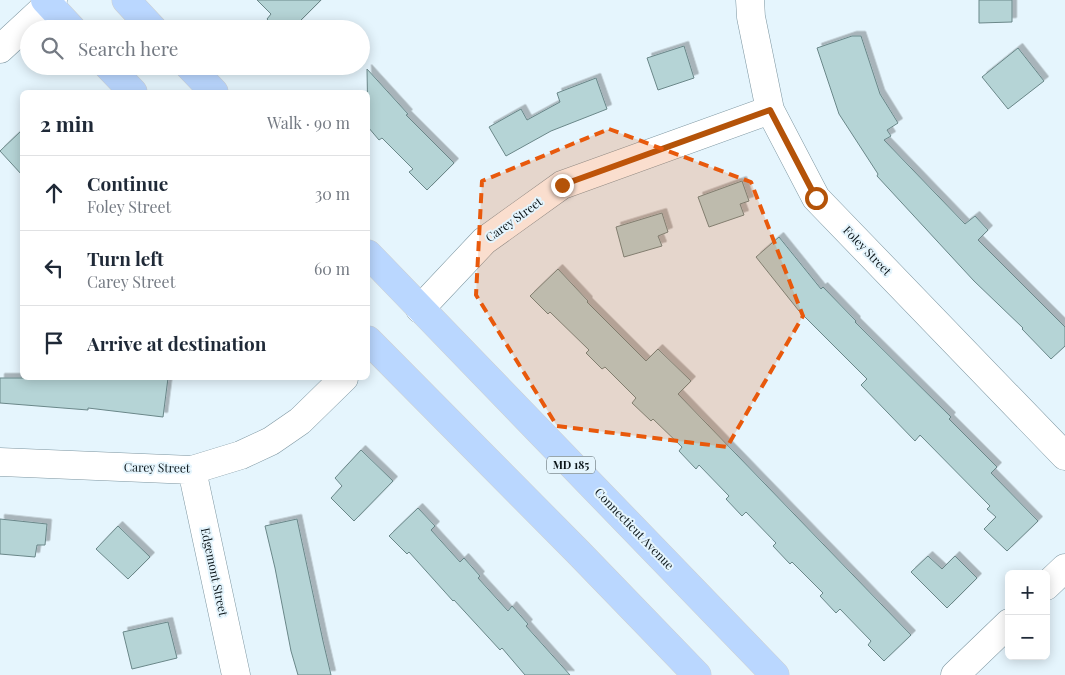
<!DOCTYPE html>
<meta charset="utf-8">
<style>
body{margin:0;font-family:"Playfair Display",serif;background:#f6f6f7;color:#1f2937}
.controls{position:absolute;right:15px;bottom:15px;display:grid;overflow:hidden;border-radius:8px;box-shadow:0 2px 12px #0003}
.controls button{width:45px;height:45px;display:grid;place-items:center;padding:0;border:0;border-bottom:1px solid #e0e1e3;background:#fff;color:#1f2937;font:25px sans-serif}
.stop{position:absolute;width:15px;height:15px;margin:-11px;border:4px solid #b45309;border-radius:50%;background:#fff}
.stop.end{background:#b45309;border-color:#fff;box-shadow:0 1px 5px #0008}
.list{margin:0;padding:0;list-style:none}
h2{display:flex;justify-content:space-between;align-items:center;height:65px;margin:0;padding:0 20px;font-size:21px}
h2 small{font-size:16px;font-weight:400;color:#747a83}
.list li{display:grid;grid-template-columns:32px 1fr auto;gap:15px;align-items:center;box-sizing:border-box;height:75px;padding:0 20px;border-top:1px solid #e0e1e3}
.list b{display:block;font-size:19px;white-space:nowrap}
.list p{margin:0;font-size:16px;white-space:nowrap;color:#747a83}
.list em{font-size:16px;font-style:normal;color:#747a83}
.icon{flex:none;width:28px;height:28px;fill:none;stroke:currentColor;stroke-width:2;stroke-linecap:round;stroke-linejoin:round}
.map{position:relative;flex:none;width:1065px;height:675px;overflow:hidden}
.search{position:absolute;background:#fff;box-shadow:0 2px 12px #0003;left:20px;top:20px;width:350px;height:55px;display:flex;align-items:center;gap:12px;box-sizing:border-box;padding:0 18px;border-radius:28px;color:#747a83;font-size:19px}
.panel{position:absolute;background:#fff;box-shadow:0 2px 12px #0003;left:20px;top:90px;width:350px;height:290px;border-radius:8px}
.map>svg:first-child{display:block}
.building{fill:#b5d4d6;stroke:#6a8789;filter:url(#shadow)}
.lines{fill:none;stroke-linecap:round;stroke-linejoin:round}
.minor-casing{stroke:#7d96a1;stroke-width:29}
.major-casing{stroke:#ced0d1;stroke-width:29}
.minor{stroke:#fff;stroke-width:28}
.major{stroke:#bad7ff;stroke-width:28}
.route{stroke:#b45309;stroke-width:6}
.marked{fill:#e8590c;fill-opacity:0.2;stroke:#e8590c;stroke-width:4;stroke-dasharray:10 6;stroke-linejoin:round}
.labels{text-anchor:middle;stroke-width:4;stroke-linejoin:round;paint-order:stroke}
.shield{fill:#e5f5fd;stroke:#4c585d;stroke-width:1}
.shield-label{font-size:11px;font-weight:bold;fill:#0b1519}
.street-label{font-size:12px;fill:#0b1519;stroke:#e5f5fd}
</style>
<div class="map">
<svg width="1065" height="675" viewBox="0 0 1065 675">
<defs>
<filter id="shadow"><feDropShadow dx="4.5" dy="-4.5" stdDeviation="0" flood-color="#0004"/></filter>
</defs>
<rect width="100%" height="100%" fill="#e5f5fd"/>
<path class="building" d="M 257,0 L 321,0 L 292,29 L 276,29 L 267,19 L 271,14 Z
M 979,0 L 1012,0 L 1012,22 L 979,23 Z
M 852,36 L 861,36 L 880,94 L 898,123 L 887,130 L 891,136 L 884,140 L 965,224 L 975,216 L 988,230 L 978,240 L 1065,327 L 1065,346 L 1051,359 L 1022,329 L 1023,328 L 974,281 L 877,176 L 878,174 L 839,114 L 817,48 Z
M 684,46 L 694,78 L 658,90 L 647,58 Z
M 1018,48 L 1044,81 L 1008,109 L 982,77 Z
M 367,69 L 408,114 L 406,115 L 454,163 L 427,190 L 409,172 L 413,169 L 382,138 L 379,140 L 368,127 Z
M 596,78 L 607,109 L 551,131 L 506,156 L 489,127 L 521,109 L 527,120 L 560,102 L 557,93 Z
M 22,130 L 22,175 L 0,151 Z
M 742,181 L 749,201 L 740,204 L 744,215 L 709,227 L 698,197 Z
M 662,213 L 668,232 L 658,236 L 662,246 L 624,257 L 616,227 Z
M 779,237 L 821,289 L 823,287 L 856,321 L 855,322 L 951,417 L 949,419 L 997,467 L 991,473 L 1038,521 L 1007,551 L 984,529 L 996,517 L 987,509 L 990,506 L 920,435 L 915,441 L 861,385 L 867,379 L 799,311 L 756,257 Z
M 558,269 L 588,301 L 587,302 L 646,361 L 658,349 L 691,381 L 678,394 L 911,635 L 884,661 L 868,645 L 871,641 L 840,609 L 836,613 L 820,596 L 823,593 L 792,562 L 790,564 L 773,546 L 776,543 L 746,512 L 742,516 L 726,499 L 729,496 L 699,465 L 696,469 L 679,451 L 682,447 L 653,419 L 651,421 L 632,403 L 636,398 L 605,367 L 602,369 L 586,353 L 589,350 L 550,312 L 548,314 L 530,296 Z
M 0,378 L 168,378 L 163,417 L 88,408 L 88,410 L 0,403 Z
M 361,450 L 393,481 L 354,521 L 331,498 L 342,486 L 335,478 Z
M 418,508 L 435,526 L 431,530 L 460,562 L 464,558 L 480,576 L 478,578 L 508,611 L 512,606 L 528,624 L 526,626 L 570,675 L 525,675 L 502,648 L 500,650 L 454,600 L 453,601 L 409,552 L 407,554 L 389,536 Z
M 0,519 L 47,524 L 45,545 L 37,545 L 35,557 L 0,554 Z
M 297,519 L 323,641 L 331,675 L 298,675 L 291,651 L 275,568 L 265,526 Z
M 118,526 L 150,557 L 128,579 L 96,549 Z
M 928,556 L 942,569 L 955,556 L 977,578 L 947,608 L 911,572 Z
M 168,622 L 177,658 L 132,669 L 123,632 Z"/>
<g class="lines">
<g class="minor-casing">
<path id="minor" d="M 750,0 L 751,17 L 770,110 L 816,198 L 1065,456
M 0,49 L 53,0
M 420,309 L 484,241 L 562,185 L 770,110
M 0,462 L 192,470 L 241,455 L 271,441 L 300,421 L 344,378
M 192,470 L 236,675
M 1046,586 L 1065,568
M 955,675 L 1009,623"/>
</g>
<g class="major-casing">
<path id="major" d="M 45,0 L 72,29
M 126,0 L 153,29
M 108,66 L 133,92
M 189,66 L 214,92
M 368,254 L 775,675
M 368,340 L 578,552 L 697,675"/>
</g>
<use href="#minor" class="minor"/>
<use href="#major" class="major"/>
</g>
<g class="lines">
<path class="route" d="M 562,185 L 770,110 L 816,198"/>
</g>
<path class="marked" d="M 609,129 L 751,182 L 803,316 L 727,447 L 557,426 L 476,295 L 482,181 Z"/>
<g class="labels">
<rect class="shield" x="547" y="456.5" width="48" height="17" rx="4"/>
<g class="shield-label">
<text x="571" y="469">MD 185</text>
</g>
<g class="street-label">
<text transform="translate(514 220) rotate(-36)" y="4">Carey Street</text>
<text transform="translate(867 251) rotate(46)" y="4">Foley Street</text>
<text transform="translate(157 468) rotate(1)" y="4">Carey Street</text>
<text transform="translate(634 529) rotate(46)" y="4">Connecticut Avenue</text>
<text transform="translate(214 572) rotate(78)" y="4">Edgemont Street</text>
</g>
</g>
</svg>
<div class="controls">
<button>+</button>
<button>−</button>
</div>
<div class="stop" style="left:816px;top:198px"></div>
<div class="stop end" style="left:562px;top:185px"></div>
<div class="search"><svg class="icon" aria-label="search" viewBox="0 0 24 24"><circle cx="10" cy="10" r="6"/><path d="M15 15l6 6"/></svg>Search here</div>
<section class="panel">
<h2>2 min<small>Walk · 90 m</small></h2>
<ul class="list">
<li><svg class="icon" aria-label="ahead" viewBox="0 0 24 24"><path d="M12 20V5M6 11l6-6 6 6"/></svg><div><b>Continue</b><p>Foley Street</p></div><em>30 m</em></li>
<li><svg class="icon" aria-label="left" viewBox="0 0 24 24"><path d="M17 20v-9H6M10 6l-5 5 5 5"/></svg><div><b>Turn left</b><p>Carey Street</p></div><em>60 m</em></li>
<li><svg class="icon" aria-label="arrive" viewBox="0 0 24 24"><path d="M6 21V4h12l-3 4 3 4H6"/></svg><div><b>Arrive at destination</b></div></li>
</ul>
</section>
</div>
